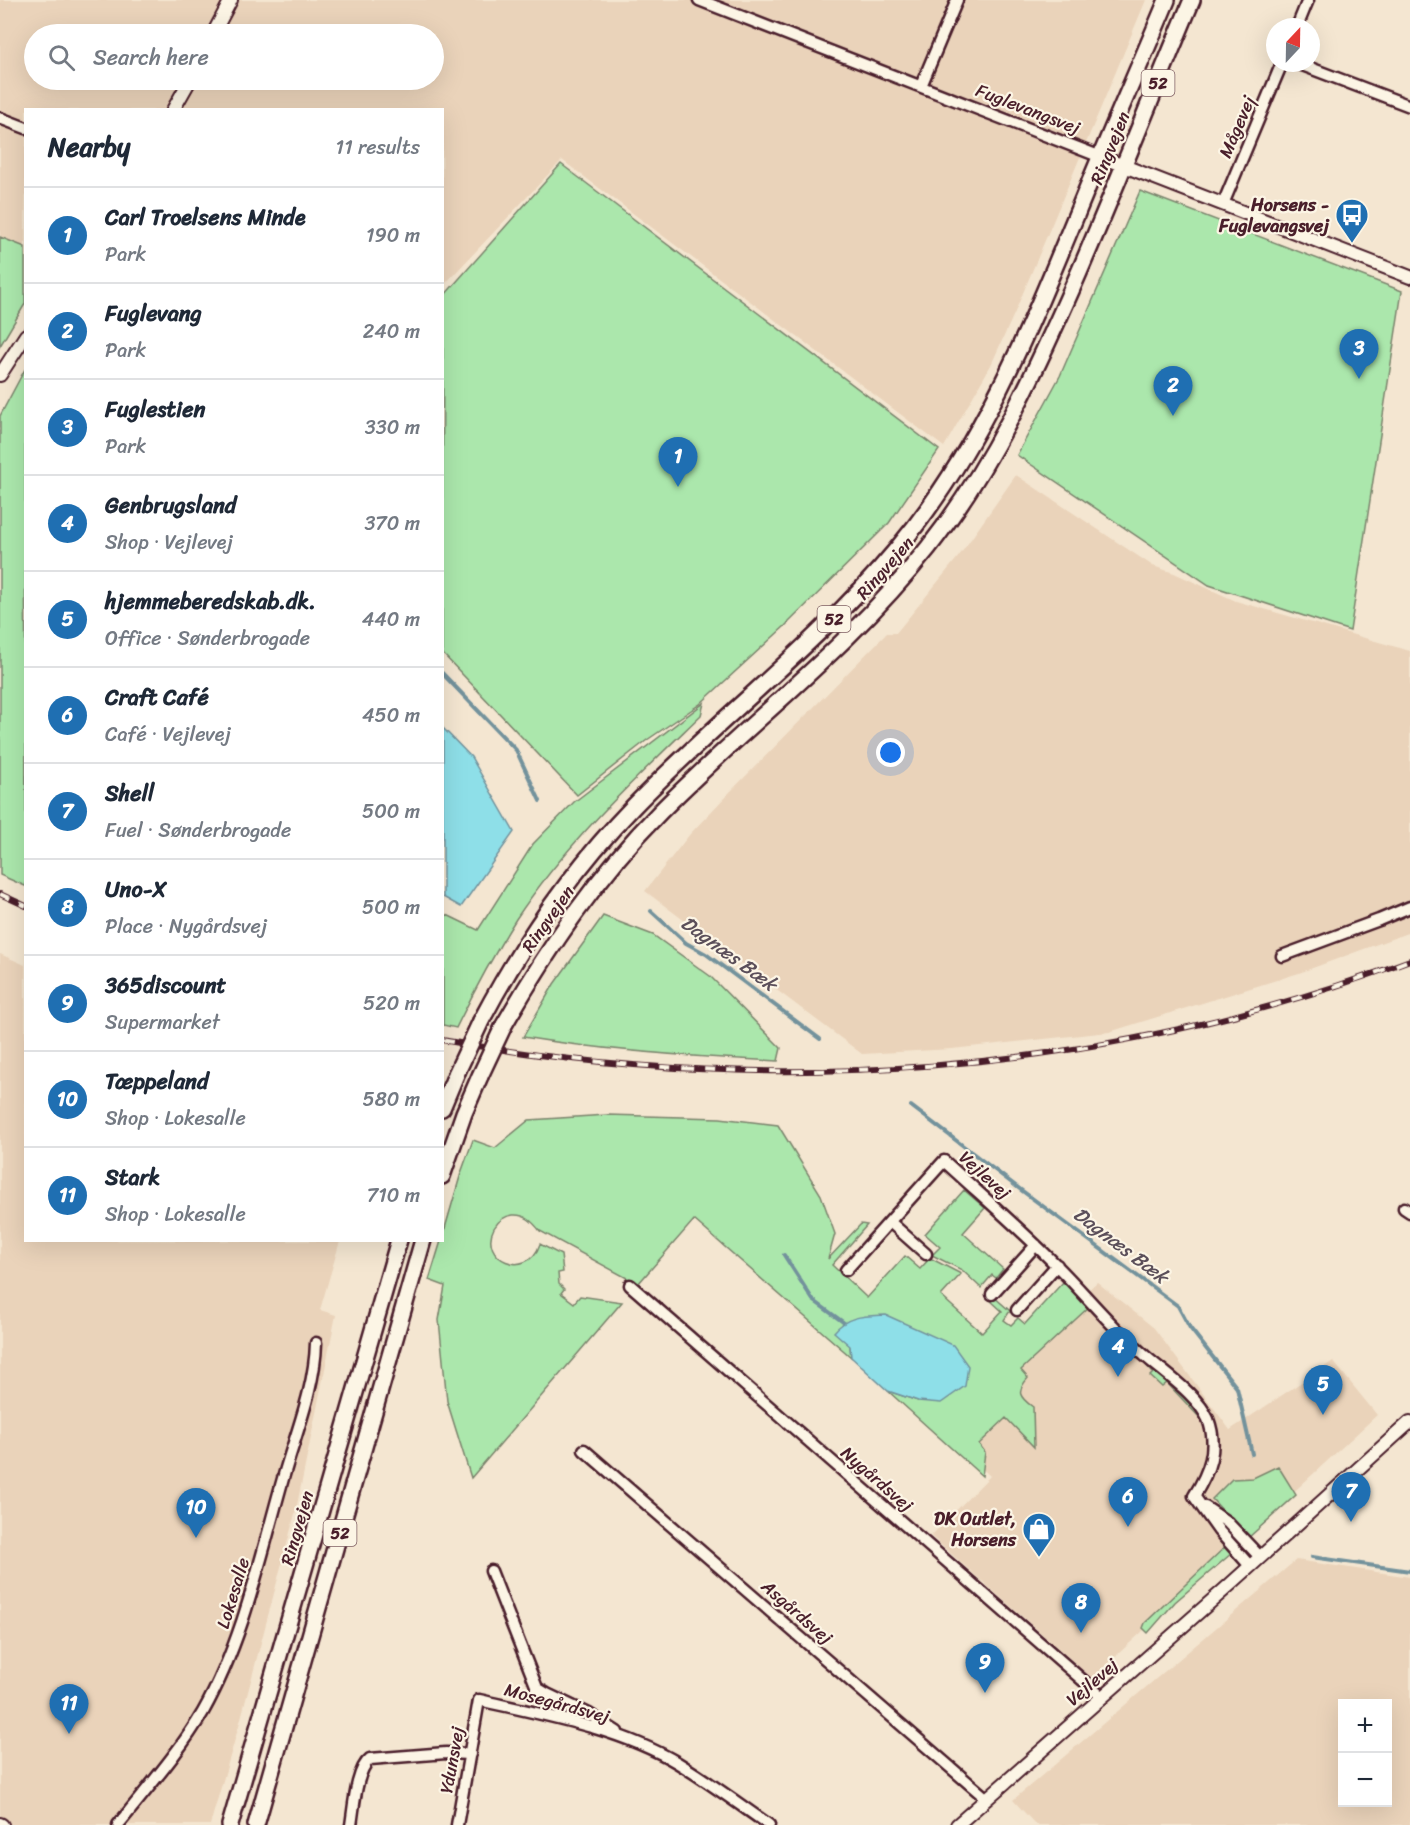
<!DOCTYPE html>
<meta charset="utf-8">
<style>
body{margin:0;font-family:Sriracha,sans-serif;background:#f6f6f7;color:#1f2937}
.controls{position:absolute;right:18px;bottom:18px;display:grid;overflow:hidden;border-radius:0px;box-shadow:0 6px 24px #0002}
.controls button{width:54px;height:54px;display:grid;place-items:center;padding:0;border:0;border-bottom:2px solid #e0e1e3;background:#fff;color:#1f2937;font:30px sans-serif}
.compass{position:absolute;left:1266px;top:18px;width:54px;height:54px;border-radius:50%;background:#fff;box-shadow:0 6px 24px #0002;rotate:22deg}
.you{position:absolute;left:891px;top:753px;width:21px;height:21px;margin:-15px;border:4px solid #fff;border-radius:50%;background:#1a73e8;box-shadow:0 0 0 9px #1a73e833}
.badge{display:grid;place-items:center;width:39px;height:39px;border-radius:50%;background:#1f6fb2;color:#fff;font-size:20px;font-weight:700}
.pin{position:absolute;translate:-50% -50px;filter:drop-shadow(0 2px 3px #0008)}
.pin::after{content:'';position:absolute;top:32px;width:21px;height:18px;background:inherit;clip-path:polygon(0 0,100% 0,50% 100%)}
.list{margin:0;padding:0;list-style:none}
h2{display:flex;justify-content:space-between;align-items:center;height:78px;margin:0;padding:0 24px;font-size:26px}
h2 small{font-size:20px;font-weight:400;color:#747a83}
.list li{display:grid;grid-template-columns:39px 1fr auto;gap:18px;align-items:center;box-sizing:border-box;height:96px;padding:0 24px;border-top:2px solid #e0e1e3}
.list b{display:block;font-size:22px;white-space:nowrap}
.list p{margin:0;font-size:20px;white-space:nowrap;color:#747a83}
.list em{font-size:20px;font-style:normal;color:#747a83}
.icon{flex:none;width:33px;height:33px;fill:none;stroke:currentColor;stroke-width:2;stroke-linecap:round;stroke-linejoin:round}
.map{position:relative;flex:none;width:1410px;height:1825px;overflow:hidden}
.search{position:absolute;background:#fff;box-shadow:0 6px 24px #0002;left:24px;top:24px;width:420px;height:66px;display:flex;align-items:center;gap:15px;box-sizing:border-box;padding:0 21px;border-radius:33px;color:#747a83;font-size:22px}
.panel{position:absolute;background:#fff;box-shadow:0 6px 24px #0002;left:24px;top:108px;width:420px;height:1134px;border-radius:0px}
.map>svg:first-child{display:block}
.built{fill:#ead3ba;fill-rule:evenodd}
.green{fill:#abe7ac;stroke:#7a836c;stroke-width:1.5}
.water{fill:#8edfe8;stroke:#73929c;stroke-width:1.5}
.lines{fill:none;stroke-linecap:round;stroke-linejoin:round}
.stream{stroke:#73929c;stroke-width:4}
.minor-casing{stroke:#4a1f2b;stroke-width:15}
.tertiary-casing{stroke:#4a1f2b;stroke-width:16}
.primary-casing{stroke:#4a1f2b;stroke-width:20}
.minor{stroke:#fcf5e5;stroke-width:10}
.tertiary{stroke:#fcf5e5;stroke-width:12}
.primary{stroke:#fcf5e5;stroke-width:15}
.rail-casing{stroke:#4a1f2b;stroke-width:6}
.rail{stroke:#fcf5e5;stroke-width:4;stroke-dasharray:11;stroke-linecap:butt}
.primary-bridge-casing{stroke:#4a1f2b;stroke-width:20;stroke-linecap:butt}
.primary-bridge{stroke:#fcf5e5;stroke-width:15}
.labels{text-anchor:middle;stroke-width:4.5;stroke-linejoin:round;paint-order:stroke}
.shield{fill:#fcf5e5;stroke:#7f5f63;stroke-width:1.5}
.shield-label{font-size:16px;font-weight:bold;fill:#4a1f2b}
.street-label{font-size:18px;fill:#4a1f2b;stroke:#fcf5e5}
.poi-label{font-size:18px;font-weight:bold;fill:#4a1f2b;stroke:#fcf5e5;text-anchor:end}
.water-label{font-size:20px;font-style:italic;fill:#5b4f5a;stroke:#fcf5e5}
</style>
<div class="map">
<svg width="1410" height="1825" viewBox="0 0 1410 1825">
<rect width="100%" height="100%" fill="#f4e6d1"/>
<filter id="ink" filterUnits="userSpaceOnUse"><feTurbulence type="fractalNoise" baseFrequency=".0167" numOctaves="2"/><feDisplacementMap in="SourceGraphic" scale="12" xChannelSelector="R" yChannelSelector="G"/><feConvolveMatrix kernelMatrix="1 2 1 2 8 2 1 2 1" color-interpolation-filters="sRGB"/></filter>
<g filter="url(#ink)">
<path class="built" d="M 0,0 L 1146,0 L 1015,312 L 991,365 L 944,447 L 562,160 L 443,286 L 442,110 L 26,110 L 25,247 L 0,237 ZM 34,34 L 434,34 L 434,80 L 34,80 Z
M 1016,475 L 1153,566 L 1174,573 L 1236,601 L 1410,651 L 1410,932 L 1299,973 L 1109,1032 L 952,1049 L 862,1054 L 645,891 L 690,834 L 727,795 L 887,633 L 896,633 L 959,556 Z
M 0,954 L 25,965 L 26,1240 L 340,1241 L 320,1310 L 336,1315 L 296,1510 L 240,1722 L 210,1825 L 0,1825 Z
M 1097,1282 L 1154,1328 L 1230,1430 L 1333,1361 L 1377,1415 L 1092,1678 L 931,1536 L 990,1476 L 938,1427 Z
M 1296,1560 L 1410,1577 L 1410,1825 L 1036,1825 L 1013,1800 ZM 1342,1704 L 1388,1704 L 1388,1802 L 1342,1802 Z"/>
<path class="green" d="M 561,164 L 939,450 L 889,523 L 785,626 L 700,704 L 647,740 L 577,795 L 442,653 L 443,297 Z
M 1140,191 L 1402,291 L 1350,631 L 1209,585 L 1017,455 L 1060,376 Z
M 0,237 L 25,247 L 25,304 L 0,346 Z
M 25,369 L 26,886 L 25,886 L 0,875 L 0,416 Z
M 704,703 L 701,715 C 635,779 567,842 516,919 C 494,954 474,991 456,1028 L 443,1025 L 443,913 L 478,930 L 533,844 L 574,802 Z
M 603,916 L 653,935 L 710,976 L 781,1048 L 778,1061 C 692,1057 607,1051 523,1037 L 554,984 Z
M 607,1115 L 720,1118 L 778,1125 L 821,1195 L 835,1234 L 828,1259 L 861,1224 L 867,1225 L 832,1265 L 867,1298 L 905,1256 L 920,1269 L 930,1258 L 961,1274 L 941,1296 L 982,1333 L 1002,1311 L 990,1300 L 993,1296 L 1010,1311 L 1004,1320 L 1011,1325 L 1018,1318 L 1025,1324 L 1064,1281 L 1090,1306 L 1021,1370 L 1028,1378 C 1016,1392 1019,1397 1033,1407 L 1034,1447 L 1006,1418 L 979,1444 L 985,1452 L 982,1476 L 888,1391 L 918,1401 L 850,1346 L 851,1357 L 694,1220 L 638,1284 L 540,1231 C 533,1222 525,1214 513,1215 C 505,1216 498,1221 494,1228 C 478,1258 527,1282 540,1244 L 561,1255 L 563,1272 L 558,1273 L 559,1284 L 564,1289 L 561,1293 L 574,1303 L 580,1296 L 622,1302 L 471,1478 L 447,1401 L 439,1320 L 445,1286 L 429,1280 L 441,1241 L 442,1240 L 443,1235 L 461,1173 L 473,1140 L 495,1148 L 529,1120 Z
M 964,1190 L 985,1208 L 963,1233 L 1003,1269 L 996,1278 L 992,1275 L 981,1288 L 962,1270 L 932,1255 L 940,1247 L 925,1234 Z
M 1144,1363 L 1160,1374 L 1198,1412 L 1201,1419 L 1167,1383 L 1162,1387 L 1150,1376 L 1153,1373 Z
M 1278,1466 L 1296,1495 L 1248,1538 L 1212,1499 L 1232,1479 L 1253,1478 Z
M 1226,1546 L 1232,1553 L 1175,1602 L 1148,1633 L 1143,1628 L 1145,1623 Z"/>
<path class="water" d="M 443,728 L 471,757 L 514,832 L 461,907 L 443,897 Z
M 886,1315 L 953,1345 L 968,1366 L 965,1386 L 941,1403 L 918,1401 L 888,1391 L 851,1357 L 850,1346 L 834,1332 C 848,1315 865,1316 886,1315 Z"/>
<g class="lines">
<path class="stream" d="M 442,673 L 516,750 L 540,801
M 651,911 L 686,943 L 706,954 L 820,1039
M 911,1106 L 1021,1190 L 1178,1306 L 1190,1328 L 1237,1388 L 1252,1454
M 784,1255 L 813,1300 L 843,1322
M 1312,1557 L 1410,1571"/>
<g class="minor-casing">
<path id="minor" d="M 699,0 L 1101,157
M 1297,27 L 1308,0
M 1297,63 L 1410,106
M 921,86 L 957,0
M 0,118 L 26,128
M 1223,204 L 1282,63
M 1282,956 L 1379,920 L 1410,907
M 1404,1208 L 1410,1212
M 890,1222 L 926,1254
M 846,1270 L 944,1161 C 982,1196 1022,1230 1058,1267 C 1087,1296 1113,1329 1144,1355 C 1164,1373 1197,1394 1208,1419 C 1219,1448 1209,1472 1194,1496 L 1219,1531 L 1250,1566
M 630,1285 L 1102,1697
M 992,1294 L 1036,1245
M 1017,1310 L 1057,1265
M 584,1450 L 987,1799
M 1205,1507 L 1227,1522 L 1260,1557
M 491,1571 L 537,1688 L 547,1694 L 589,1714 L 617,1732
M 118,1825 C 146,1790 181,1750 203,1712 C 244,1639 261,1555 284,1475 C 296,1433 315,1387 316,1343
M 351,1825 C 354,1807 356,1770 370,1759 L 446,1753 L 470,1754
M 457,1825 L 479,1700 C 545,1715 619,1728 678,1763 C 709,1782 739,1804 769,1825"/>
</g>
<g class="tertiary-casing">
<path id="tertiary" d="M 213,34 L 231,0
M 173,110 L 190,80
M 1101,157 L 1410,277
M 0,375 L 26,335
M 0,1824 L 2,1825
M 957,1825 L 1224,1590 L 1410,1422"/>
</g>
<g class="primary-casing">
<path id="primary" d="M 481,1021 C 522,943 572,870 633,807 C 719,718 818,644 897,549 C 984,445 1033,320 1084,196 C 1111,130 1140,65 1167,0
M 504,1025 C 549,947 597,876 660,812 C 749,722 848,649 928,548 C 991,468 1033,377 1074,284 C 1115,190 1152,95 1192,0
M 442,1108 L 457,1072
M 442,1176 L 464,1113 L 480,1076
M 230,1825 L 399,1240
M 256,1825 L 423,1240"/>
</g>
<use href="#minor" class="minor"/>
<use href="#tertiary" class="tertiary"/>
<use href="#primary" class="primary"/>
<g class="rail-casing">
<path id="rail" d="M 0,894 L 26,906
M 442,1040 C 765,1098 1102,1077 1410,960"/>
</g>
<use href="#rail" class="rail"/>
<g class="primary-bridge-casing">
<path id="primary-bridge" d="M 457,1072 L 481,1021
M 480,1076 L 504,1025"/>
</g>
<use href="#primary-bridge" class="primary-bridge"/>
</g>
</g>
<defs>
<g id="bus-pin" transform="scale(1.725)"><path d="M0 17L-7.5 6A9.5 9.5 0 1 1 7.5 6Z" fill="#1f6fb2" stroke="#fcf5e5"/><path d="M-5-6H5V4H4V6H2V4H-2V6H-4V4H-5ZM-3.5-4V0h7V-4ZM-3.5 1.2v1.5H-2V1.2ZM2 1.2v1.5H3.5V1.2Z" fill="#fff"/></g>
<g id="shop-pin" transform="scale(1.725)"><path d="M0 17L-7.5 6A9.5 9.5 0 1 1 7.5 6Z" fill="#1f6fb2" stroke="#fcf5e5"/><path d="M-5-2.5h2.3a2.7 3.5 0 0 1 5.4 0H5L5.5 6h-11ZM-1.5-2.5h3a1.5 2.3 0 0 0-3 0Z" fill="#fff"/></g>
</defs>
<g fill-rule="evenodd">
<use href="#bus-pin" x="1352" y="215"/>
<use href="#shop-pin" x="1039" y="1529"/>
</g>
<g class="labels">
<g class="shield">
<rect x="1141.5" y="70" width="33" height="26" rx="4.5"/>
<rect x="817.5" y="606" width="33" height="26" rx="4.5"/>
<rect x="323.5" y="1520" width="33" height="26" rx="4.5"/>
</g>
<g class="shield-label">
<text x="1158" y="89">52</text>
<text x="834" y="625">52</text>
<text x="340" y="1539">52</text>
</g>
<g class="street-label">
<text transform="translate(1028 109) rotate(21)" y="6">Fuglevangsvej</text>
<text transform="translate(1237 127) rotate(-67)" y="6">Mågevej</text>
<text transform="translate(1110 148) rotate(-68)" y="6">Ringvejen</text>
<text transform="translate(885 568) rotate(-49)" y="6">Ringvejen</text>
<text transform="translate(548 919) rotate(-55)" y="6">Ringvejen</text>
<text transform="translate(985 1175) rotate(42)" y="6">Vejlevej</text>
<text transform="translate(877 1479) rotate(41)" y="6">Nygårdsvej</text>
<text transform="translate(297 1528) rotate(-74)" y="6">Ringvejen</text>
<text transform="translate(233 1593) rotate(-73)" y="6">Lokesalle</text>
<text transform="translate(797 1612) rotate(41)" y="6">Asgårdsvej</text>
<text transform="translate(1092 1682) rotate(-41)" y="6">Vejlevej</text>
<text transform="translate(557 1703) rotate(15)" y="6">Mosegårdsvej</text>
<text transform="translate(452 1760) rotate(-80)" y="6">Ydunsvej</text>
</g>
<g class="poi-label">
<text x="1329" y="211">Horsens -<tspan x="1329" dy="21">Fuglevangsvej</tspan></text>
<text x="1016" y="1525">DK Outlet,<tspan x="1016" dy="21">Horsens</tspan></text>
</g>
<g class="water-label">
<text transform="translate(729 953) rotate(36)" y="7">Dagnæs Bæk</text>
<text transform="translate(1121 1245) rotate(37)" y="7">Dagnæs Bæk</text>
</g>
</g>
</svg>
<div class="controls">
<button>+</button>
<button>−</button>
</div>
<svg class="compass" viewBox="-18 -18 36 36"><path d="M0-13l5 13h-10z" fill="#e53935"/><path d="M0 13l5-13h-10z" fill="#747a83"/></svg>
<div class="you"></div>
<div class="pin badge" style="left:678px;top:487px">1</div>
<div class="pin badge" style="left:1173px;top:416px">2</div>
<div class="pin badge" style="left:1359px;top:379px">3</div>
<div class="pin badge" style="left:1118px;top:1377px">4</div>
<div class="pin badge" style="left:1323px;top:1415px">5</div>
<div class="pin badge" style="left:1128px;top:1527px">6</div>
<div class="pin badge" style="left:1351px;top:1522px">7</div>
<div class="pin badge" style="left:1081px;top:1633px">8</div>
<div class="pin badge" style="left:985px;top:1693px">9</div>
<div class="pin badge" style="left:196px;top:1538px">10</div>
<div class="pin badge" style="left:69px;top:1734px">11</div>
<div class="search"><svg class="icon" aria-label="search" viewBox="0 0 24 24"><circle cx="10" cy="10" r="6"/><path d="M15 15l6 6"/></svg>Search here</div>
<section class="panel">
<h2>Nearby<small>11 results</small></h2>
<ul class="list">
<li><span class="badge">1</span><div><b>Carl Troelsens Minde</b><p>Park</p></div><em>190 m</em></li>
<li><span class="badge">2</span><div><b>Fuglevang</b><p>Park</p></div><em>240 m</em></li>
<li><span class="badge">3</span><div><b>Fuglestien</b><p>Park</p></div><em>330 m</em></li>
<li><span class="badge">4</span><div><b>Genbrugsland</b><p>Shop · Vejlevej</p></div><em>370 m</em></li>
<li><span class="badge">5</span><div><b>hjemmeberedskab.dk.</b><p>Office · Sønderbrogade</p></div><em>440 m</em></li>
<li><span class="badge">6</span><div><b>Craft Café</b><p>Café · Vejlevej</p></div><em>450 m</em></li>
<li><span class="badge">7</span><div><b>Shell</b><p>Fuel · Sønderbrogade</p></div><em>500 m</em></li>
<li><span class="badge">8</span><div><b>Uno-X</b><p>Place · Nygårdsvej</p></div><em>500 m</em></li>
<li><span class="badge">9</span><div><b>365discount</b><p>Supermarket</p></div><em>520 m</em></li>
<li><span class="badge">10</span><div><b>Tæppeland</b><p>Shop · Lokesalle</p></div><em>580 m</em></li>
<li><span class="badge">11</span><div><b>Stark</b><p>Shop · Lokesalle</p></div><em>710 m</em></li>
</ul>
</section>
</div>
